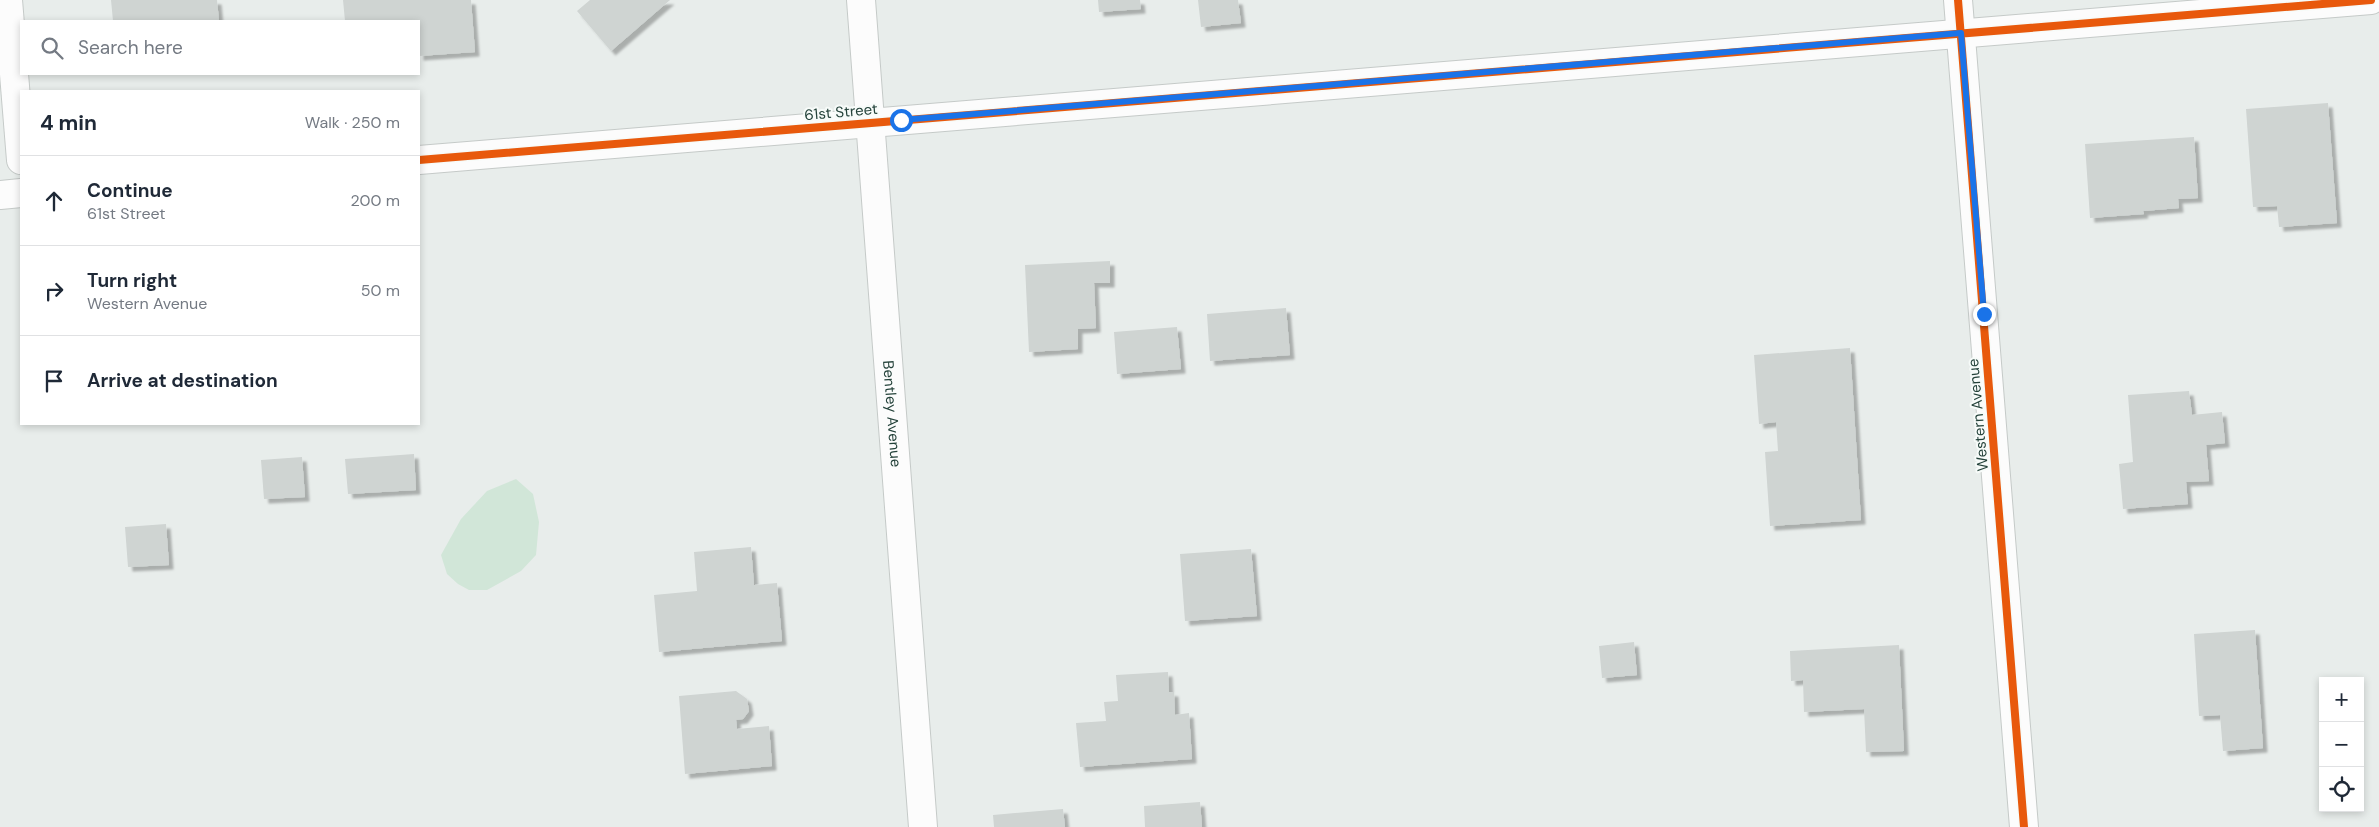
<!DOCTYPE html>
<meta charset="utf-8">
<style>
body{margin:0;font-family:"DM Sans",sans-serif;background:#f6f6f7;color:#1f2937}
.controls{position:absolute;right:15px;bottom:15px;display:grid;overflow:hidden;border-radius:0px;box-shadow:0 2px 8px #0003}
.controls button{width:45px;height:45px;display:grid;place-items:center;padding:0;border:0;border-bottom:1px solid #e0e1e3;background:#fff;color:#1f2937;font:25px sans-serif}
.stop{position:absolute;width:15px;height:15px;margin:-11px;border:4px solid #1a73e8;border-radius:50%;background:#fff}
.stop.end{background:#1a73e8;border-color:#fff;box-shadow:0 1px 5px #0008}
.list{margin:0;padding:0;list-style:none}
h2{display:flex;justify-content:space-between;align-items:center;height:65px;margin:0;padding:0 20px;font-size:21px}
h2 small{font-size:16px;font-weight:400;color:#747a83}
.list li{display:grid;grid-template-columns:32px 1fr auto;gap:15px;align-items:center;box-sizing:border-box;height:90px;padding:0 20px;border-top:1px solid #e0e1e3}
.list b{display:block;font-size:19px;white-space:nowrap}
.list p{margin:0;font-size:16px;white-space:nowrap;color:#747a83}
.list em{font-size:16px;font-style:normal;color:#747a83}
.icon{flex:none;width:28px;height:28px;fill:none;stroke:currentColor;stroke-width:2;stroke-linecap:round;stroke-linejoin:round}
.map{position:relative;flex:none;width:2379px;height:827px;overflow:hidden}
.search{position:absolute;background:#fff;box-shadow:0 2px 8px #0003;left:20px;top:20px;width:400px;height:55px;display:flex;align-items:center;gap:12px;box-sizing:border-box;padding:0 18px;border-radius:0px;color:#747a83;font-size:19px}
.panel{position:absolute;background:#fff;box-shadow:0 2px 8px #0003;left:20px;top:90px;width:400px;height:335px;border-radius:0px}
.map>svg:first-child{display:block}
.green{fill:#d1e6d8}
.building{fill:#cfd4d2;filter:url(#shadow)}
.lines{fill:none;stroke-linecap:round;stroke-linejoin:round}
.minor-casing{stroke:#c5cac8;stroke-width:30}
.minor{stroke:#fcfcfc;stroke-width:28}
.cycleway-casing{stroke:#f7fbf9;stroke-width:11}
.cycleway{stroke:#e8590c;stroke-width:8}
.route{stroke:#1a73e8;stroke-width:6}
.labels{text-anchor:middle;stroke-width:4;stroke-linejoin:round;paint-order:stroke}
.street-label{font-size:15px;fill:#24423a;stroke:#f7fbf9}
</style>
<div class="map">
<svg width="2379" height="827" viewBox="0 0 2379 827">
<defs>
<filter id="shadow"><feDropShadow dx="4.5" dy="4.5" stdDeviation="1" flood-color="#0004"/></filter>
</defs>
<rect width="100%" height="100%" fill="#e8edeb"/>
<path class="green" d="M 516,479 L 533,494 L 539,522 L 536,555 L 521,571 L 487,590 L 469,590 L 458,584 L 447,574 L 441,555 L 461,519 L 487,491 Z"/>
<path class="building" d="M 111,0 L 217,0 L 219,21 L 113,21 Z
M 343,0 L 471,0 L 475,52 L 419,56 L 419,21 L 345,21 Z
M 590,0 L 670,0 L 611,51 L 577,11 Z
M 1098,0 L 1140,0 L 1141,9 L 1099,12 Z
M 1198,0 L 1238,0 L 1241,23 L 1201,27 Z
M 2328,103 L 2337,223 L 2279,227 L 2277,206 L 2253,207 L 2246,109 Z
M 2194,137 L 2198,198 L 2178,199 L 2179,208 L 2143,211 L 2144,214 L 2090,218 L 2085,144 Z
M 1110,261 L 1110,283 L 1094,283 L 1096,328 L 1078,329 L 1078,349 L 1029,352 L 1025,265 Z
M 1286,308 L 1290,355 L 1210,361 L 1207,314 Z
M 1177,327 L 1181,369 L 1117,374 L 1114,332 Z
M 1850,348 L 1861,520 L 1770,526 L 1765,452 L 1778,451 L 1776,422 L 1759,424 L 1754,355 Z
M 2189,391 L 2192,415 L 2222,412 L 2225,443 L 2206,445 L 2209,481 L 2186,482 L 2188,504 L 2123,509 L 2119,464 L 2133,462 L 2128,395 Z
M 414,454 L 416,490 L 348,494 L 345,459 Z
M 302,457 L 305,497 L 264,499 L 261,460 Z
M 166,524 L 169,565 L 128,567 L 125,527 Z
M 751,547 L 754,585 L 777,583 L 782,641 L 659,652 L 654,595 L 697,591 L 694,552 Z
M 1251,549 L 1257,616 L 1185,621 L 1180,554 Z
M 2255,630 L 2263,748 L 2223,751 L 2220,715 L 2199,716 L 2194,634 Z
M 1634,642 L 1637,675 L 1602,678 L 1599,646 Z
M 1899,645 L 1904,751 L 1866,752 L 1864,709 L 1804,712 L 1803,680 L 1791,681 L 1790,651 Z
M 1168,672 L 1169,692 L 1174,692 L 1175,715 L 1189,713 L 1192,759 L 1080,767 L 1076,723 L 1106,721 L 1104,702 L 1118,701 L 1116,675 Z
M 736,691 L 747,699 L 749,711 L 743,719 L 736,720 L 737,729 L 769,726 L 772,766 L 685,774 L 679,696 Z
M 1200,802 L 1202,827 L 1145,827 L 1144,806 Z
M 1063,809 L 1065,827 L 994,827 L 993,815 Z"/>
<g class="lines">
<g class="minor-casing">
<g id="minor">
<path d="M 8,0 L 21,160"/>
<path id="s1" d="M 861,0 L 923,827"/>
<path d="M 1958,0 L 2024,827"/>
<path d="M 419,160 L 2371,0"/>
<path d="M 0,195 L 21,193"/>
</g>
</g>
<use href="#minor" class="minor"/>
<g class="cycleway-casing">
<path id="cycleway" d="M 1958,0 L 2024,827
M 419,160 L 2371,0"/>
</g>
<use href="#cycleway" class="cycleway"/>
</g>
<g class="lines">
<path class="route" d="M 901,120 L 1961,33 L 1984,314"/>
</g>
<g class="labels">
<g class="street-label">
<text transform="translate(841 112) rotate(-5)" y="5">61st Street</text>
<text dy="5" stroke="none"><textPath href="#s1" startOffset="415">Bentley Avenue</textPath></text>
<text transform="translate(1978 415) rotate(-95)" y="5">Western Avenue</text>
</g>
</g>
</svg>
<div class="controls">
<button>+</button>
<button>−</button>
<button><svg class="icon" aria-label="locate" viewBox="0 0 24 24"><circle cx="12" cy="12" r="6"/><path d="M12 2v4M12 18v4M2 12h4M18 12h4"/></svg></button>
</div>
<div class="stop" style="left:901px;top:120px"></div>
<div class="stop end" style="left:1984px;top:314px"></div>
<div class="search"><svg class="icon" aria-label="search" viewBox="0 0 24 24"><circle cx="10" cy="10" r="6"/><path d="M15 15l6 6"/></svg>Search here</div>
<section class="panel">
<h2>4 min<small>Walk · 250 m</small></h2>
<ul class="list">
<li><svg class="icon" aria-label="ahead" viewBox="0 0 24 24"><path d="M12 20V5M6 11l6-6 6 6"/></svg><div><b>Continue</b><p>61st Street</p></div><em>200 m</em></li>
<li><svg class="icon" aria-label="right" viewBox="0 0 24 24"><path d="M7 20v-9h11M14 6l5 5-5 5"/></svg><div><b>Turn right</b><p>Western Avenue</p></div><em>50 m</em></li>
<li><svg class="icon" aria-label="arrive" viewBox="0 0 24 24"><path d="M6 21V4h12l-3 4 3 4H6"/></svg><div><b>Arrive at destination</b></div></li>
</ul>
</section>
</div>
